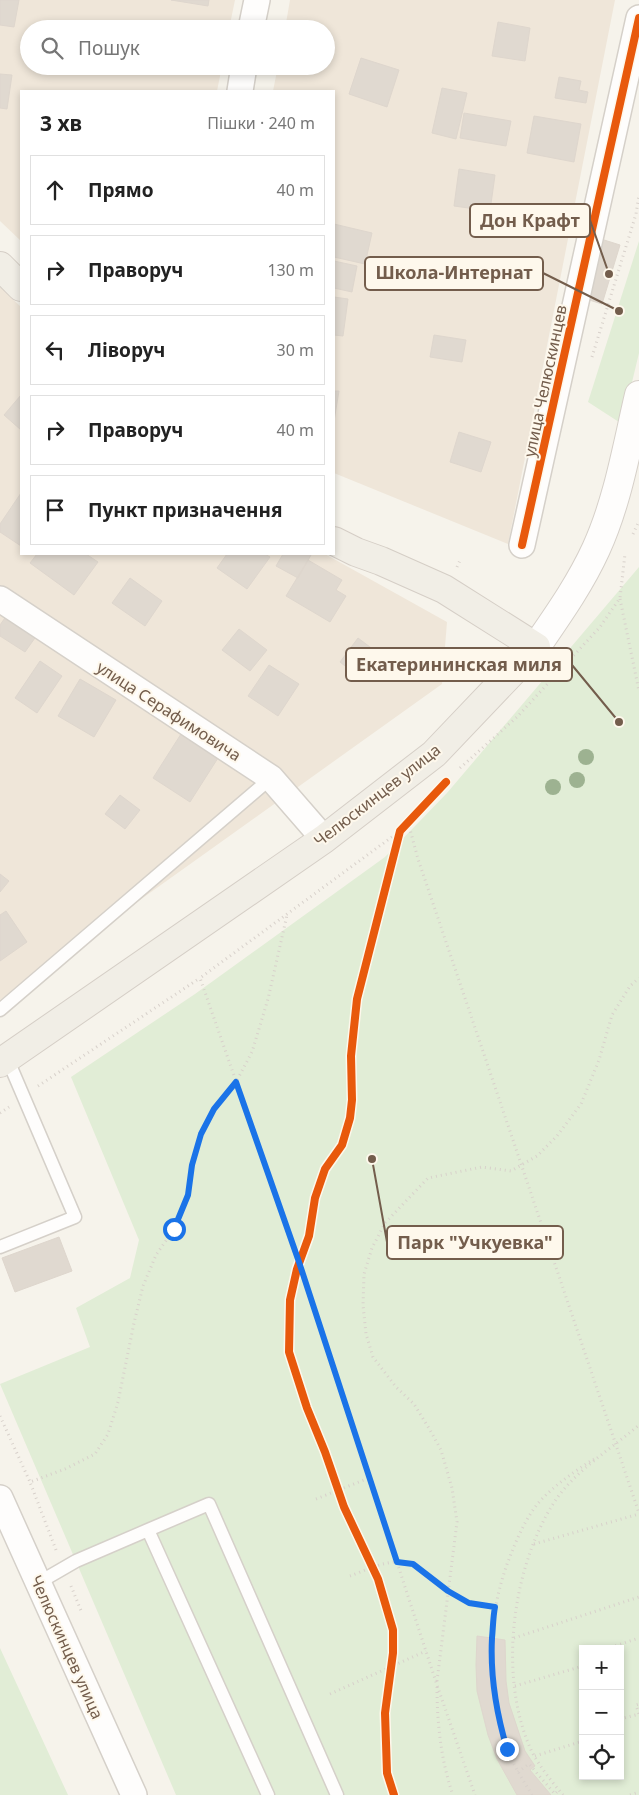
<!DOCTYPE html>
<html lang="uk">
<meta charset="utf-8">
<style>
body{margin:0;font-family:"Noto Sans",sans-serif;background:#f2f2f2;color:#222}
.controls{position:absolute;right:15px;bottom:15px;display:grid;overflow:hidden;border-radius:0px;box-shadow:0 2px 8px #0003}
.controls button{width:45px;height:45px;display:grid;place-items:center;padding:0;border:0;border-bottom:1px solid #e0e0e0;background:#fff;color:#222;font:25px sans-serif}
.stop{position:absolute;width:15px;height:15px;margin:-11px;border:4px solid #1a73e8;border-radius:50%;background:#fff}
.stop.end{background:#1a73e8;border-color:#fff;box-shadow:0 1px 5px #0008}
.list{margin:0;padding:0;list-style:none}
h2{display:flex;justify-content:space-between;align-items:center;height:65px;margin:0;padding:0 20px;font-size:21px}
h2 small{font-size:16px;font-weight:400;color:#767676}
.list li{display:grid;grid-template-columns:32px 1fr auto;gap:15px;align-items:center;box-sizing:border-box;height:70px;margin:0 10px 10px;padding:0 10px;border:1px solid #e0e0e0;border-radius:0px}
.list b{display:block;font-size:19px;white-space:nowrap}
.list em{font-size:16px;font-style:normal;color:#767676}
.icon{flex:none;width:28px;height:28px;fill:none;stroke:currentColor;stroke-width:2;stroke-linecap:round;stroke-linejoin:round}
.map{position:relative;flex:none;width:639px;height:1795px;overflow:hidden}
.search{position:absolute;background:#fff;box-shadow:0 2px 8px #0003;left:20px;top:20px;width:315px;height:55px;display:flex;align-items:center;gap:12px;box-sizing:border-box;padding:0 18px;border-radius:28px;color:#767676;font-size:19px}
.panel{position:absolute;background:#fff;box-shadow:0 2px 8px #0003;left:20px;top:90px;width:315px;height:465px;border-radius:0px}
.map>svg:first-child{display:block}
.residential{fill:#efe6d9}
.green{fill:#e1edd6;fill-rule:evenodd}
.building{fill:#e0d9d0;stroke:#ded6cd}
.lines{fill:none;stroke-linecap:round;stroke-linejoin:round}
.lane-casing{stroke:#d5d0c9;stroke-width:15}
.street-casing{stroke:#d5d0c9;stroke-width:28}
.secondary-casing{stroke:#d6d0c9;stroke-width:30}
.primary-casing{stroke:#d5cec6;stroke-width:30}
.path{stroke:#d8d1cb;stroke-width:3;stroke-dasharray:1 4;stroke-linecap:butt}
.lane{stroke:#fefdfc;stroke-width:12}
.street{stroke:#fefdfc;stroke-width:25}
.secondary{stroke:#fefdfc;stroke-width:28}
.primary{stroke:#f1eee6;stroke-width:28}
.cycleway-casing{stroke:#fef8ec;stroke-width:11}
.cycleway{stroke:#e8590c;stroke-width:8}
.tree{fill:#9db291}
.route{stroke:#1a73e8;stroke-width:6}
.labels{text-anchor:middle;stroke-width:4;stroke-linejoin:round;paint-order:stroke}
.street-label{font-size:16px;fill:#735d4c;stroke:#fef8ec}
.leader{fill:none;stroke:#735d4c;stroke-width:2}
.callout-dot{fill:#735d4c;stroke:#fef8ec;stroke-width:2}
.callout{fill:#fef8ec;stroke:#735d4c;stroke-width:2}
.callout-label{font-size:18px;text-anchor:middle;font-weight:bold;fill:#735d4c}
</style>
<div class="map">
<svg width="639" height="1795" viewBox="0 0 639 1795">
<rect width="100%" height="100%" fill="#f6f3eb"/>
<path class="residential" d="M 0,0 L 235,0 L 229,29 L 29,29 L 29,66 L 222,66 L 217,91 L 21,91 L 21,241 L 0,221 Z
M 290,0 L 615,0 L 508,544 L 334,473 L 334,91 L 273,91 L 278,66 L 326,66 L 326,29 L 285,29 Z
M 0,287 L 21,307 L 21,554 L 325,554 L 447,622 L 442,684 L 0,1000 Z"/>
<path class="green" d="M 639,241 L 639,353 L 622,424 L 588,402 Z
M 639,567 L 639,1795 L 176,1795 L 0,1384 L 90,1347 L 76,1308 L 130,1278 L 139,1240 L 71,1077 L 195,994 L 385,857 L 447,793 ZM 583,1649 L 620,1649 L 620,1776 L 583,1776 Z
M 0,1648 L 68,1795 L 0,1795 Z"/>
<path class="building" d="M 0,0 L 19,0 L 14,27 L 0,25 Z
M 171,0 L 209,0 L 208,6 Z
M 86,22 L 109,27 L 108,29 L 84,29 Z
M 498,22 L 530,28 L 525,61 L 492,56 Z
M 361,58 L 399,70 L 387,107 L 349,94 Z
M 0,74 L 12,75 L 7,109 L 0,108 Z
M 559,77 L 581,81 L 579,90 L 588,92 L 586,103 L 555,98 Z
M 442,88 L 467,93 L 456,139 L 432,133 Z
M 464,113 L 511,121 L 506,146 L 460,138 Z
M 534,116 L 581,124 L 574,162 L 527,153 Z
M 459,169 L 495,175 L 490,211 L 454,206 Z
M 334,224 L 372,233 L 365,264 L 334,257 Z
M 601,239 L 620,245 L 602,304 L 583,298 Z
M 334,261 L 357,266 L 352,292 L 334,288 Z
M 334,297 L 348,299 L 343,336 L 334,335 Z
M 434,335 L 466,340 L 462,362 L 430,357 Z
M 334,391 L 339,391 L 334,421 Z
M 21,395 L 21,430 L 4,415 Z
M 459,432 L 491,442 L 481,472 L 450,462 Z
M 21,493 L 21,546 L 0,532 L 0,524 Z
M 37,554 L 86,554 L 98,562 L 74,595 L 30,563 Z
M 227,554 L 265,554 L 270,557 L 247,589 L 217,568 Z
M 283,554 L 308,554 L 311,555 L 298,578 L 276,566 Z
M 308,560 L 342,580 L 336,590 L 346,596 L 330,622 L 286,596 Z
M 130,578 L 162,601 L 145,626 L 112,603 Z
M 7,615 L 37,635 L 25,652 L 0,636 L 0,625 Z
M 239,629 L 267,650 L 250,671 L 222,650 Z
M 358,638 L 378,653 L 359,677 L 340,662 Z
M 40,661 L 62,676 L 37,713 L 15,698 Z
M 269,665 L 299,684 L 278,716 L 248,696 Z
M 80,679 L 116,700 L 94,737 L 58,716 Z
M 181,734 L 218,758 L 190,802 L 153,778 Z
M 120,795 L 140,810 L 125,829 L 105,814 Z
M 0,874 L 9,881 L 0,892 Z
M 6,911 L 27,942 L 0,961 L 0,915 Z
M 59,1237 L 72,1271 L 15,1292 L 2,1258 Z
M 477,1636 L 505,1640 L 506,1681 L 509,1703 L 525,1751 L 535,1766 L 530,1770 L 551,1795 L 517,1795 L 497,1759 L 488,1735 L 477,1691 L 476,1665 Z"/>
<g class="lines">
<g class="lane-casing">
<path id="lane" d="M 0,1010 L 271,778
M 0,1247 L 75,1217 L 7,1058
M 38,1583 L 76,1561 L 148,1530
M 268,1795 L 148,1530 L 209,1504 L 337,1795"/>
</g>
<g class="street-casing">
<path id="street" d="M 251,29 L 257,0
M 240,91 L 244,66
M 522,545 L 639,18
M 0,599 L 271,778 L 324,839
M 0,1498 L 134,1795"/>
</g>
<g class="secondary-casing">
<path id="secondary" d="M 536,647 C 558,615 580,584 596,549 C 618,501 627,446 639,395"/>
</g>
<g class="primary-casing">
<path id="primary" d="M 0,266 L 21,287
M 0,1063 L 324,839 L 434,754 L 536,647 L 444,589 L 381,561 L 356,552 L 334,541"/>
</g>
<path class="path" d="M 592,357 L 636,214 L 639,195
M 633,534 L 639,521
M 457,567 L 461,558
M 620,599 L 639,691
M 460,768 L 517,717 L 600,627 L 620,598 L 625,554
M 408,822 L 418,859 L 639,1513
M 400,831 L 200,978 L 299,1262 L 437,1685 L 475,1795
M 38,1086 L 200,978
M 0,1113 L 9,1107
M 0,1416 L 30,1482
M 316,1499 L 369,1478
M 534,1544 L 639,1514
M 56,1550 L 30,1482 L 65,1469 L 95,1454 L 108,1434 L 118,1402 L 134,1323 L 143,1286 L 156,1255 L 174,1229 L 188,1195 L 192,1165 L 201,1134 L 214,1109 L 236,1082 L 252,1052 L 268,999 L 287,915
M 350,1576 C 364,1571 384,1561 399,1562 C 424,1563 445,1592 468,1602 C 476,1606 486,1606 495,1607
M 71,1586 L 82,1613
M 514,1638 L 639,1597
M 606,1649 L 639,1638
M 437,1681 L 457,1522 L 452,1488 L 441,1450 L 430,1430 L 414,1404 L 396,1387 L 373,1357 L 366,1334 L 363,1305 L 364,1274 L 372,1248 L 385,1223 L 428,1178 L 482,1167 L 511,1171 L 537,1156 L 557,1136 L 581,1104 L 599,1060 L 612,1015 L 630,986 L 639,978
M 515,1686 L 583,1666
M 437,1687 C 437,1723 441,1761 453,1795
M 330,1694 L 426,1651
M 620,1719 L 639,1714 L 636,1705 L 639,1704
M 535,1756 L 583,1741
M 518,1772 L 529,1764 L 555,1794 L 559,1790
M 532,1795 C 523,1780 513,1765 507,1748 C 485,1686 486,1615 511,1554 C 518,1536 527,1516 540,1501 C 556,1484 575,1471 594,1459
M 563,1795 C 552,1782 540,1767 532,1752 C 498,1680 511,1571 553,1504 C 574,1471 610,1450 639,1425
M 630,1795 L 639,1792"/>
<use href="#lane" class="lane"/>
<use href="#street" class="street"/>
<use href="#secondary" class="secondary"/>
<use href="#primary" class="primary"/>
<g class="cycleway-casing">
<path id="cycleway" d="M 522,545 L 639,18
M 394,1795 L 387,1773 L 385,1713 L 393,1653 L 393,1630 L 378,1579 L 344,1507 L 325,1452 L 307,1408 L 289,1352 L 290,1300 L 297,1269 L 309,1236 L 315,1198 L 325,1169 L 342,1145 L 350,1118 L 352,1100 L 351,1056 L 357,999 L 400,831 L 446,782"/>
</g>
<use href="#cycleway" class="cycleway"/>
</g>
<g class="tree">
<circle cx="586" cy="757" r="8"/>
<circle cx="577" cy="780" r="8"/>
<circle cx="553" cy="787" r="8"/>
</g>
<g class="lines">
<path class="route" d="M 174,1229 L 188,1195 L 192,1165 L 201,1134 L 214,1109 L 236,1082 L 299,1262 L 397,1562 L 413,1564 L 448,1591 L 469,1603 L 495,1607 C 493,1617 493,1628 492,1638 C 490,1677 496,1712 507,1749"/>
</g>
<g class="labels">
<g class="street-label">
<text transform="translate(545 381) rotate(-78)" y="6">улица Челюскинцев</text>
<text transform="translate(169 711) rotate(33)" y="6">улица Серафимовича</text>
<text transform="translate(377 795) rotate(-38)" y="6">Челюскинцев улица</text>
<text transform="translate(67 1647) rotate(66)" y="6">Челюскинцев улица</text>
</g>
</g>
<path class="leader" d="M609 274L590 220M619 311L543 273M619 722L572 665M372 1159L387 1242"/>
<g class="callout-dot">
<circle cx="609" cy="274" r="5"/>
<circle cx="619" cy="311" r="5"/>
<circle cx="619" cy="722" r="5"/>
<circle cx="372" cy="1159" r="5"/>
</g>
<g class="callout">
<rect x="470" y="204" width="120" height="33" rx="5"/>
<rect x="365" y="257" width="178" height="33" rx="5"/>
<rect x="346" y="648" width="226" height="33" rx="5"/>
<rect x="387" y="1226" width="176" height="33" rx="5"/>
</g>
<g class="callout-label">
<text x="530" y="227">Дон Крафт</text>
<text x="454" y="279">Школа-Интернат</text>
<text x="459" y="671">Екатерининская миля</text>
<text x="475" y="1249">Парк "Учкуевка"</text>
</g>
</svg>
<div class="controls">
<button>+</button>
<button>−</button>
<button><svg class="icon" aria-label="locate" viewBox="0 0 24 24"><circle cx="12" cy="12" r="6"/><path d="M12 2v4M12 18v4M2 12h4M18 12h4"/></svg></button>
</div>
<div class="stop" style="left:174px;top:1229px"></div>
<div class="stop end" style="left:507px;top:1749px"></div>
<div class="search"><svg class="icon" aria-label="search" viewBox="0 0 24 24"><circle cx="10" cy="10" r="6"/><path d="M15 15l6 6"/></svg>Пошук</div>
<section class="panel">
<h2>3 хв<small>Пішки · 240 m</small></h2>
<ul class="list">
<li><svg class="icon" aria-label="ahead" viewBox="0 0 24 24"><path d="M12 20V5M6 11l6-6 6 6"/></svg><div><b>Прямо</b></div><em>40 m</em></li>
<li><svg class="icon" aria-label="right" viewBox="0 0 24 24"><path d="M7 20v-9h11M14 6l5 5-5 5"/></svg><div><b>Праворуч</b></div><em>130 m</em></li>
<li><svg class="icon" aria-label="left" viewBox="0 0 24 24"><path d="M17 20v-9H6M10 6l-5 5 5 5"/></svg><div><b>Ліворуч</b></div><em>30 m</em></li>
<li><svg class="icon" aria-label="right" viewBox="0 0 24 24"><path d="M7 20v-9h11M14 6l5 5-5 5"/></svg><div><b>Праворуч</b></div><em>40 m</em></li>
<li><svg class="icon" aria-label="arrive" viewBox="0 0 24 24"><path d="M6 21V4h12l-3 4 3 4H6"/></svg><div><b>Пункт призначення</b></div></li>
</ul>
</section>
</div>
